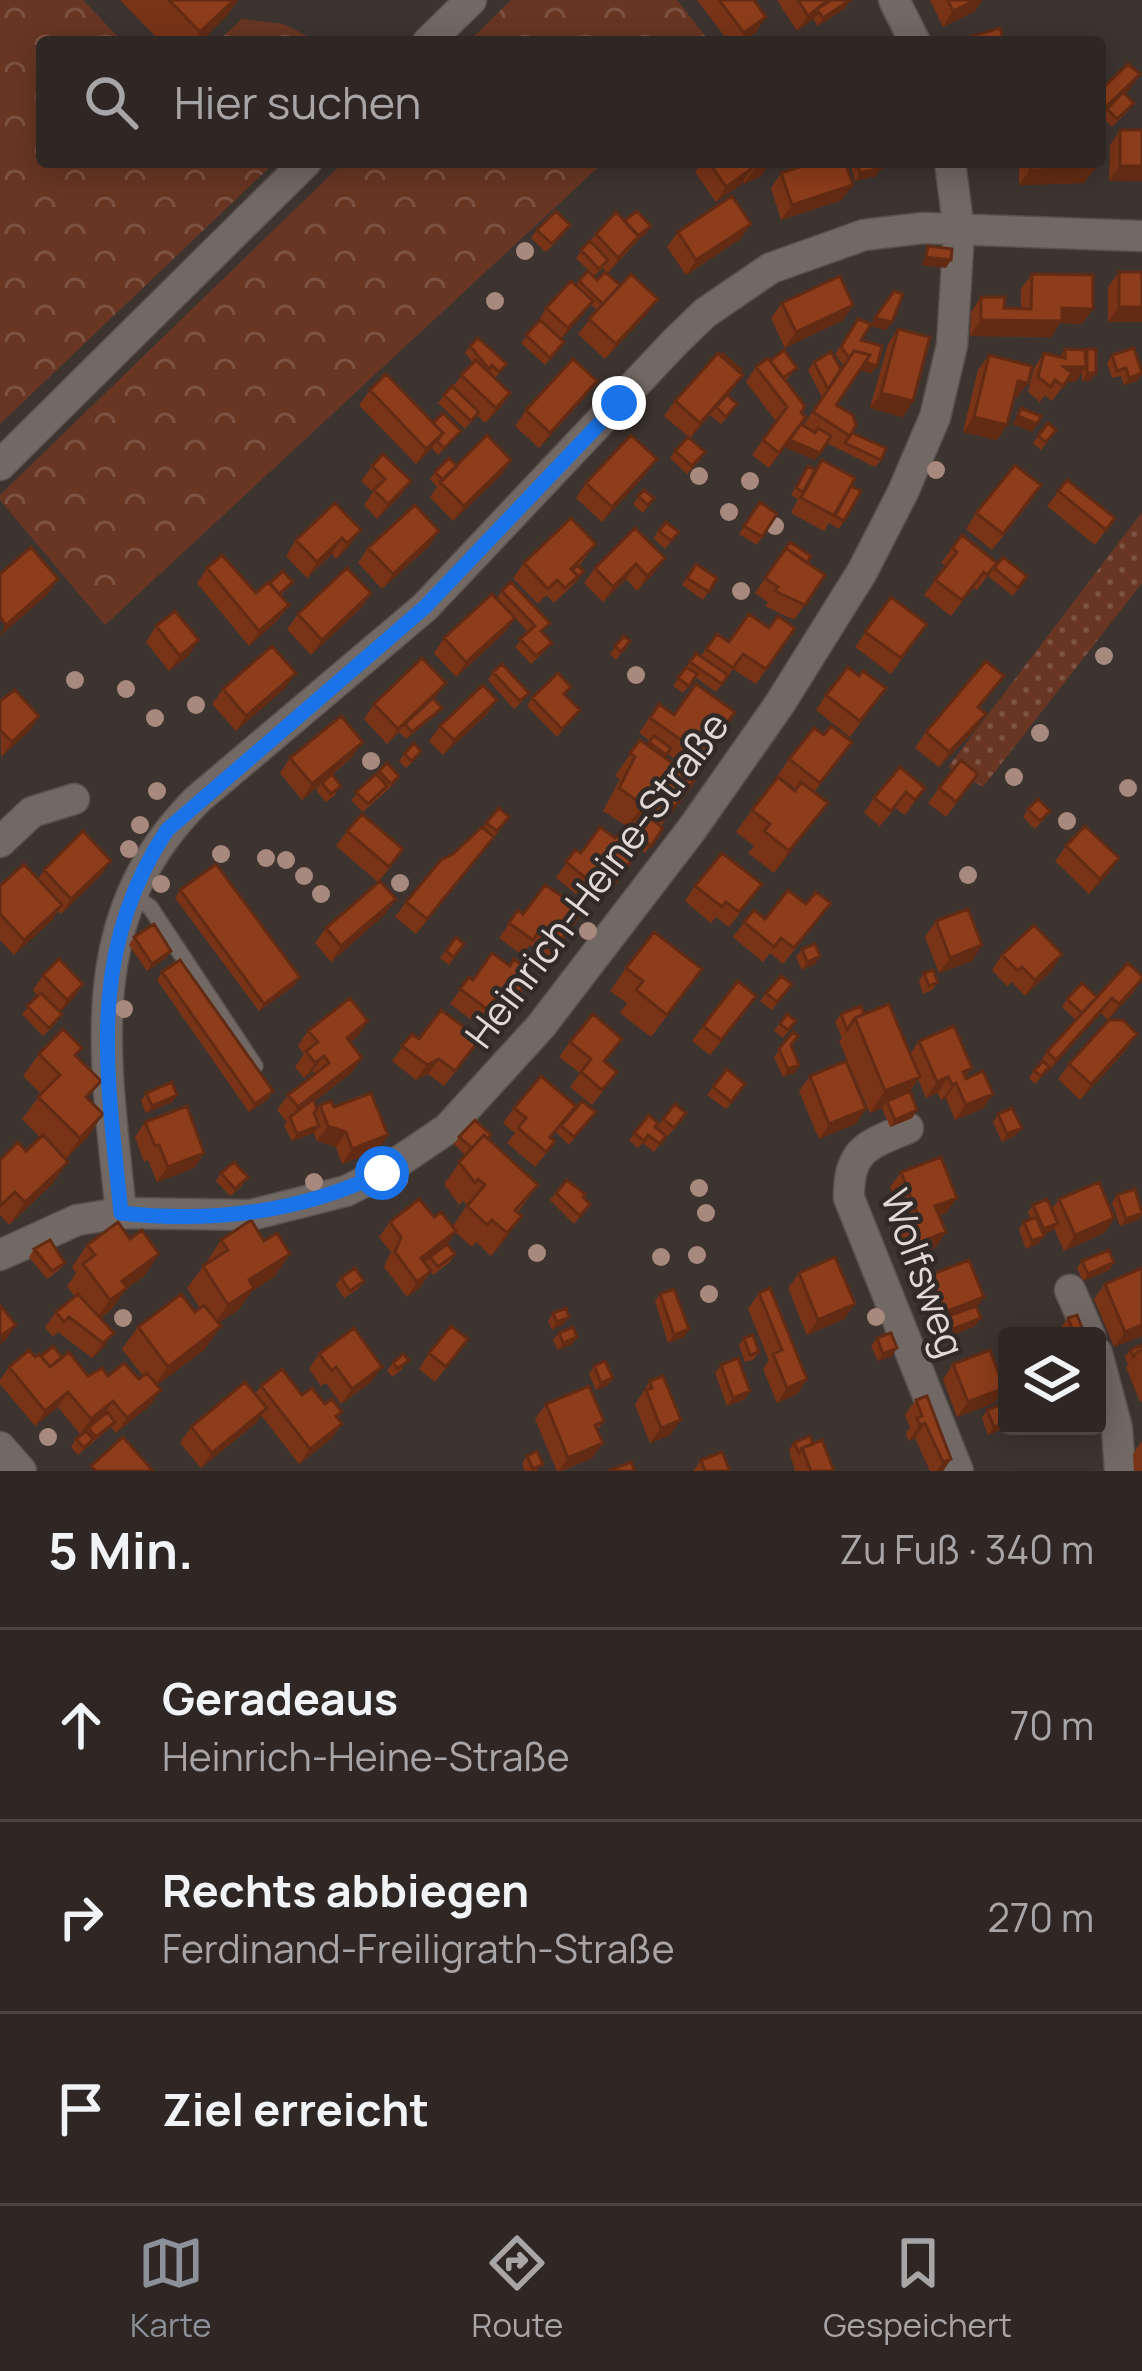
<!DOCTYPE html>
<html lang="de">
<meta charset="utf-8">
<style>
body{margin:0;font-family:Manrope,sans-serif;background:#362f2c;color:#f1f3f6}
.controls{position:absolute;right:36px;bottom:36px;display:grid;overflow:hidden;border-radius:12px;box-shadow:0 6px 30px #0003}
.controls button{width:108px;height:108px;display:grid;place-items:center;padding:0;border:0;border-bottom:3px solid #494441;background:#2e2724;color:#f1f3f6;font:60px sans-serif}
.stop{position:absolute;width:36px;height:36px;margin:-27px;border:9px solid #1a73e8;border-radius:50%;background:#fff}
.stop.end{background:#1a73e8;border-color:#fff;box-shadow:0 3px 12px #0008}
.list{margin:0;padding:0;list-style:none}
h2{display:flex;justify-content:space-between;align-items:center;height:156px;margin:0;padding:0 48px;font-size:51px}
h2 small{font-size:39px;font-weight:400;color:#a7a5a6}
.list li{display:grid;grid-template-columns:78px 1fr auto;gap:36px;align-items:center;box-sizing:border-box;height:192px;padding:0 48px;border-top:3px solid #494441}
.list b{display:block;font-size:45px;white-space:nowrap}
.list p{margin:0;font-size:39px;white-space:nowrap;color:#a7a5a6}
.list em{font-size:39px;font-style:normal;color:#a7a5a6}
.icon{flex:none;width:66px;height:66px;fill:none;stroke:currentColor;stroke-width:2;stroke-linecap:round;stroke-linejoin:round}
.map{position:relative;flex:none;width:1142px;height:1471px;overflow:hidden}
.search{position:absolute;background:#2e2724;box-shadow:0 6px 30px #0003;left:36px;right:36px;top:36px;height:132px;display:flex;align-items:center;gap:30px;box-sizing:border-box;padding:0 42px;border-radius:12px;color:#a7a5a6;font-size:45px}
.sheet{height:732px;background:#2e2724}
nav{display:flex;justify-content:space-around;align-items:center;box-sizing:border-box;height:168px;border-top:3px solid #494441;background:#2e2724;font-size:33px;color:#a7a5a6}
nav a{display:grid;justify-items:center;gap:6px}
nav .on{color:#8c9099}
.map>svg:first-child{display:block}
.grass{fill:url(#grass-dots)}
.forest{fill:url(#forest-crowns)}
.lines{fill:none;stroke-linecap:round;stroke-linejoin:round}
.service-casing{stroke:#58504d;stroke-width:18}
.minor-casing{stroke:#58504d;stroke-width:33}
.tertiary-casing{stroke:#58504d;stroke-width:33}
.service{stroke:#726864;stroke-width:15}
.minor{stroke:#726864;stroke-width:30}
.tertiary{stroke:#726864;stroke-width:30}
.tree{fill:#a8897e}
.wall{fill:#793417}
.shaded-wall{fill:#632b13}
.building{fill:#8d3d1b;stroke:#632b13;stroke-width:3}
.route{stroke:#1a73e8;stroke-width:15}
.labels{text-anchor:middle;stroke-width:9;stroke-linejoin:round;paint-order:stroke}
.street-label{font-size:39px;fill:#dfd9d7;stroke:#322a26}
</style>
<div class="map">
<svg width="1142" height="1471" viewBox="0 0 1142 1471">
<defs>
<pattern id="grass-dots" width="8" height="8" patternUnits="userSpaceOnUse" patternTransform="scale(3)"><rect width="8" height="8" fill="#683623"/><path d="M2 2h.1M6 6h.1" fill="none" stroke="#7d5242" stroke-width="1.8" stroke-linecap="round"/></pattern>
<pattern id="forest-crowns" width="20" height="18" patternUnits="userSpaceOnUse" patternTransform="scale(3)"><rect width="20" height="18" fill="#683623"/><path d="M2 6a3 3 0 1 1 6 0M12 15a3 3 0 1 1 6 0" fill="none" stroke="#7d5242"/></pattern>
</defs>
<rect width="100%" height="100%" fill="#3d3430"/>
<path class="grass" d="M 1142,512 L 1142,583 L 983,787 L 948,767 Z"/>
<path class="forest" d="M 0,0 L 83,0 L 123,42 L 42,42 L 42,162 L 275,162 L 0,424 Z
M 511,0 L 677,0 L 710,42 L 468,42 Z
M 242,19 L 284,24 L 319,42 L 217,42 Z
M 344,162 L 604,162 L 105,625 L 0,500 L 0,495 Z"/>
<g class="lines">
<g class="service-casing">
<path id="service" d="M 132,895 L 150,907 L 255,1066"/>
</g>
<g class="minor-casing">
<path id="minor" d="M 894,0 L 915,42
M 0,842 L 32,812 L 74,799
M 908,1128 C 868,1145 848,1149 849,1198 L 958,1471
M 121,1213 C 106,1060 77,919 198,799 L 425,607 L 675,342 L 705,313 L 771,268 L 864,235 L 923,228 L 1142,236
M 0,1255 L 77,1220 L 121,1213 L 251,1215 L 346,1191 L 382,1173 L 447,1129 L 541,1026 L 692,829 L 779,705 L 862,572 L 903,492 L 935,417 L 952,345 L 959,231 L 950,162
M 1070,1290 L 1090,1336
M 1097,1353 L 1117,1428 L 1120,1471
M 0,1447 L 21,1471"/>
</g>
<g class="tertiary-casing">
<path id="tertiary" d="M 428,42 L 471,0
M 0,465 L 306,162"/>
</g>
<use href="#service" class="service"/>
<use href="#minor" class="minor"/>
<use href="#tertiary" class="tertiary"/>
</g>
<g class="tree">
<circle cx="525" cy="251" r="9"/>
<circle cx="495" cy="301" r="9"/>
<circle cx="936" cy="470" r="9"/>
<circle cx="699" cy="476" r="9"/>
<circle cx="750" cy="481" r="9"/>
<circle cx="729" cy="512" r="9"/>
<circle cx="775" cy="526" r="9"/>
<circle cx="741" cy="591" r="9"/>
<circle cx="1104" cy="656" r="9"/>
<circle cx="636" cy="675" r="9"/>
<circle cx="75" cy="680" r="9"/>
<circle cx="126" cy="689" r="9"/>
<circle cx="196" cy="705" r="9"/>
<circle cx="155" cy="718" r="9"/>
<circle cx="1040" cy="733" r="9"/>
<circle cx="371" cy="761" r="9"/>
<circle cx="1014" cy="777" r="9"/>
<circle cx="1128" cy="788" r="9"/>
<circle cx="157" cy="791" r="9"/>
<circle cx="1067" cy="821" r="9"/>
<circle cx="140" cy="825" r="9"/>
<circle cx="129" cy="849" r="9"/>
<circle cx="221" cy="854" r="9"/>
<circle cx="266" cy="858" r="9"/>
<circle cx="286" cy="860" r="9"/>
<circle cx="968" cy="875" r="9"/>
<circle cx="304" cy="876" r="9"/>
<circle cx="400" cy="883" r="9"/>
<circle cx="161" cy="884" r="9"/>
<circle cx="321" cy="894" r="9"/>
<circle cx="588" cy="931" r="9"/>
<circle cx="124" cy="1009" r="9"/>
<circle cx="399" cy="1180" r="9"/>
<circle cx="314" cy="1182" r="9"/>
<circle cx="699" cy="1188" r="9"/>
<circle cx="706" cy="1213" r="9"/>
<circle cx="537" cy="1253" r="9"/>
<circle cx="697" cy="1255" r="9"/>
<circle cx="661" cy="1257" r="9"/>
<circle cx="709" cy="1294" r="9"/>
<circle cx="876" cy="1317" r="9"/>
<circle cx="123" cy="1318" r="9"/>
<circle cx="48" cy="1437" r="9"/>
</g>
<path class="wall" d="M 120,0 L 238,0 L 228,14 L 200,42 L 161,42 Z
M 697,0 L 754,0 L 756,32 L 742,42 L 729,42 Z
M 777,0 L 850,0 L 845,8 L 818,26 L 813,19 L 797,31 Z
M 930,0 L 982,0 L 975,11 L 943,27 Z
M 1140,74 L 1125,93 L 1129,110 L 1112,127 L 1101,116 L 1100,117 L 1100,91 Z
M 1120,130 L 1142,181 L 1109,181 L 1110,145 Z
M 702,162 L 770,162 L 761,176 L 744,184 L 743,181 L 716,202 L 695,172 Z
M 850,162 L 879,162 L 876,176 L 855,181 Z
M 1019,162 L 1095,162 L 1084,183 L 1019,185 Z
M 781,173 L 842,200 L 781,220 L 771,188 Z
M 624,221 L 651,226 L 608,273 L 603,268 L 594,276 L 576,258 L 596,234 Z
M 751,224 L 740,239 L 686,275 L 667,247 L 678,232 Z
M 537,230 L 565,233 L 546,252 L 531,238 Z
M 588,271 L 597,280 L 647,314 L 605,359 L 578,334 L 597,310 L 590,304 L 561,339 L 564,342 L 545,365 L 521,343 L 537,324 L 546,308 L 576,285 Z
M 1119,272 L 1142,322 L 1108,322 L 1108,287 Z
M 1032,274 L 1082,324 L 1060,323 L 1051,337 L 970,336 L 971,312 L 981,297 L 1004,308 L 1021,309 L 1021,289 Z
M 782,303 L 853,305 L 843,320 L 785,348 L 771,318 Z
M 858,319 L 861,340 L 877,366 L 871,373 L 859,370 L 836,405 L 852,433 L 881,460 L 875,467 L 827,443 L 815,460 L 784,447 L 769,468 L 752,455 L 776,421 L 746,382 L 756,367 L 770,361 L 797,368 L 785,381 L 801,413 L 801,424 L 803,426 L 822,397 L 808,370 L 814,362 L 841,369 L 844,366 L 835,354 Z
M 898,329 L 903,417 L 870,408 L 888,344 Z
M 470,346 L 507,364 L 495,378 L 510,393 L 500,408 L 485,423 L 477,415 L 465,429 L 438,403 L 473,363 L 465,353 Z
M 1065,349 L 1086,351 L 1087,349 L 1090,381 L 1082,381 L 1082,373 L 1075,382 L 1066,382 L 1052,401 L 1045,395 L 1040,402 L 1028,392 L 1034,368 L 1044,353 L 1060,357 Z
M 989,355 L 1017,398 L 1014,398 L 997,440 L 963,432 L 978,370 Z
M 1112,355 L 1142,374 L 1137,381 L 1124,385 L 1121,376 L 1112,378 L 1107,363 Z
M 740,372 L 743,375 L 728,395 L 732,412 L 721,424 L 710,415 L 690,438 L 664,416 L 675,401 Z
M 370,390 L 433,423 L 461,431 L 438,455 L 432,448 L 416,464 L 359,405 Z
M 586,396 L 539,448 L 515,426 L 526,410 Z
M 1048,423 L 1056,430 L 1041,450 L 1033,443 Z
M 675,451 L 700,460 L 687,474 L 670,458 Z
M 511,460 L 501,475 L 453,521 L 430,497 L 437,487 L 430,479 L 435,472 Z
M 822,460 L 851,486 L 844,521 L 839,529 L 829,523 L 824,531 L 791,513 L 798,499 L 791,495 L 803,473 L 808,466 L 815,469 Z
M 372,466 L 411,481 L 400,496 L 377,519 L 364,505 L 373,492 L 361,481 Z
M 646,474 L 602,522 L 576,498 L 586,483 Z
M 1067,480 L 1115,518 L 1095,545 L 1047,506 Z
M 644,490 L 654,498 L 643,513 L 633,504 Z
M 1031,501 L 992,550 L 966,529 L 976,513 Z
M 760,502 L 777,514 L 757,545 L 739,534 Z
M 335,503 L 350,545 L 336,559 L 332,554 L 307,578 L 286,556 L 296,540 Z
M 666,522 L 679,532 L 665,549 L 653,538 Z
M 635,528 L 654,573 L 637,591 L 626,579 L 603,602 L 584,583 L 595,568 Z
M 962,535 L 997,563 L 977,590 L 973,588 L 951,616 L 924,595 L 946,566 L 941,563 Z
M 790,542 L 807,563 L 825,575 L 794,620 L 765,606 L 768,602 L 755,593 Z
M 596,544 L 579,566 L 579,579 L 554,603 L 546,595 L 538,604 L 513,578 L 524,563 Z
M 429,546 L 382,589 L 358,563 L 368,548 Z
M 1003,557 L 1027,576 L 1013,596 L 988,576 Z
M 696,564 L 717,578 L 703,600 L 682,585 Z
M 207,568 L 256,593 L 270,583 L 293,582 L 281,595 L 289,605 L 278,620 L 249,646 L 197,583 Z
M 502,591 L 542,633 L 546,650 L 531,664 L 515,647 L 528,632 L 497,598 Z
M 371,593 L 361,608 L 311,655 L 287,629 L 298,614 Z
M 891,597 L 927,624 L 891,674 L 855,647 Z
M 515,618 L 504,633 L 456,677 L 434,653 L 444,638 Z
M 156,626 L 199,640 L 188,656 L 169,671 L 146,642 Z
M 769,628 L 795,628 L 756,684 L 733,669 L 716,692 L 695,677 L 683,693 L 673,686 L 696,653 L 701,656 L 717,634 L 729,642 Z
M 624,636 L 630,641 L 616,660 L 610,654 Z
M 493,672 L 523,701 L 514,709 L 488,680 Z
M 859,676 L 886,688 L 850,737 L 816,710 L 826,695 Z
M 1004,676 L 979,708 L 976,729 L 939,767 L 915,748 L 926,732 Z
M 285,688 L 236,731 L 212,704 L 223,689 Z
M 565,695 L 580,710 L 557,737 L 527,706 L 532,698 Z
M 434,699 L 436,715 L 406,739 L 399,732 L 387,744 L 364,719 L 374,704 Z
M 497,700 L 486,715 L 443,755 L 429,741 L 440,726 Z
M 0,701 L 39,716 L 29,731 L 1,757 Z
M 659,704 L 674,715 L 732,709 L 735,712 L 702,758 L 687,748 L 677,761 L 667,753 L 664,757 L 695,779 L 661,826 L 663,828 L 645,853 L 640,849 L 605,897 L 587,884 L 576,894 L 556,878 L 575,850 L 581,853 L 621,836 L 628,827 L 603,811 L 620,779 L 615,776 L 640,740 L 647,745 L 650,741 L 639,733 Z
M 824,735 L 852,742 L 815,791 L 828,803 L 774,873 L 748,853 L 754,846 L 736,832 L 752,810 L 795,791 L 796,789 L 778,775 L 789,759 Z
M 404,754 L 416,758 L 406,768 L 399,761 Z
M 352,757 L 332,775 L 336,794 L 326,802 L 316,790 L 321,784 L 302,800 L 280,773 L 290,758 Z
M 387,763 L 399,776 L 394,784 L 363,812 L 351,800 Z
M 925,788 L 905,815 L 895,808 L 880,826 L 864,813 L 874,798 Z
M 939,788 L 967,789 L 946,817 L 928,803 Z
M 499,808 L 509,817 L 483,852 L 416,934 L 395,917 L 406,902 L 453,854 L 483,827 Z
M 1028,809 L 1045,818 L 1035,829 L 1023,817 Z
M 347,831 L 393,864 L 378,882 L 336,846 Z
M 1066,846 L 1109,873 L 1089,894 L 1055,861 Z
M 111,861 L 100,876 L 61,914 L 58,911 L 52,920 L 14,955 L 0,940 L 0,886 L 38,879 L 44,870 Z
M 695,886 L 751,899 L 729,927 L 716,917 L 711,923 L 685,901 Z
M 180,890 L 295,985 L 259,1011 L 175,898 Z
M 518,910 L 523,914 L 583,910 L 548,958 L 530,945 L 522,955 L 499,938 Z
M 754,910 L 765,919 L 820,918 L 783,964 L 770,953 L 763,962 L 733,937 Z
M 385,914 L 331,962 L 315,943 L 326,928 Z
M 936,921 L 972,961 L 939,973 L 925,937 Z
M 134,937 L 171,951 L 166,958 L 147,971 L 129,945 Z
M 456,937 L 464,944 L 449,965 L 440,958 Z
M 802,949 L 815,964 L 802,970 L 796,957 Z
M 1002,955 L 1052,970 L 1025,996 L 1012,982 L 1007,986 L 992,970 Z
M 510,966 L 533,973 L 499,1022 L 485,1012 L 477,1024 L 450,1004 L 469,977 L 473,980 Z
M 626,968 L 702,969 L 651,1037 L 620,1013 L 627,1003 L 610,991 Z
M 162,972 L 268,1099 L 249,1112 L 157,980 Z
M 924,973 L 938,982 L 932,990 L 923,994 L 919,981 Z
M 43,975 L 83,984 L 73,999 L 60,1012 L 57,1022 L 43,1036 L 22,1014 L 38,996 L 33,990 Z
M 1142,979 L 1108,1020 L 1101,1013 L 1035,1084 L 1029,1078 L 1047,1052 L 1076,1020 L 1062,1007 L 1067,999 L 1097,997 Z
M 792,984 L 772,1010 L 760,1001 L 766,993 Z
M 746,1011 L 710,1055 L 692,1041 L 703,1026 Z
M 787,1014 L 796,1021 L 783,1038 L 774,1031 Z
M 841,1014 L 864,1014 L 910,1054 L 919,1041 L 966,1077 L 993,1094 L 982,1109 L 955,1120 L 946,1098 L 941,1100 L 938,1093 L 926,1098 L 918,1079 L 910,1091 L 917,1110 L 912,1118 L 890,1127 L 882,1108 L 870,1113 L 839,1041 L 842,1038 L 835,1022 Z
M 368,1021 L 358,1036 L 350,1043 L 362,1058 L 351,1073 L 314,1102 L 317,1109 L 320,1105 L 334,1107 L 388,1135 L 378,1150 L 342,1164 L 336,1147 L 317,1141 L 314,1133 L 292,1141 L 284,1125 L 287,1122 L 277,1110 L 288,1095 L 315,1074 L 313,1071 L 304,1078 L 295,1067 L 304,1054 L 298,1046 L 308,1031 Z
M 793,1032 L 791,1046 L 799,1065 L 794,1073 L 783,1077 L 774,1057 Z
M 412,1034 L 419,1039 L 469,1054 L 444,1086 L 428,1074 L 416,1080 L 392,1061 Z
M 570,1042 L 605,1062 L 606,1087 L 592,1105 L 570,1087 L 580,1073 L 559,1057 Z
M 1127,1049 L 1080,1100 L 1058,1079 L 1069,1064 Z
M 39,1054 L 76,1056 L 88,1099 L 88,1137 L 65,1159 L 52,1184 L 9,1225 L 0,1215 L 0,1160 L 26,1151 L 40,1137 L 22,1119 L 41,1094 L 23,1076 Z
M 727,1069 L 745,1084 L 726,1109 L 707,1095 Z
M 810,1076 L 866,1109 L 855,1124 L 819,1139 L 799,1091 Z
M 146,1093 L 177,1095 L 172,1102 L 146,1113 L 141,1101 Z
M 675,1104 L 686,1113 L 668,1136 L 657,1127 Z
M 514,1108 L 590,1120 L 569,1145 L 556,1132 L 551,1138 L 544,1156 L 535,1167 L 507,1143 L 515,1133 L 503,1123 Z
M 998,1114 L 1022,1128 L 1016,1135 L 1002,1142 L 993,1122 Z
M 649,1115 L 655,1127 L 666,1136 L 654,1152 L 643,1143 L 638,1148 L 629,1140 Z
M 145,1122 L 204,1153 L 194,1168 L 157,1182 L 148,1160 L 144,1162 L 135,1137 Z
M 459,1137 L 488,1139 L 538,1185 L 518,1212 L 506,1238 L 491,1256 L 476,1242 L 472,1247 L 455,1232 L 447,1244 L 455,1254 L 450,1262 L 433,1275 L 431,1272 L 420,1287 L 407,1297 L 384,1267 L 391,1252 L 379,1237 L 390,1222 L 434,1217 L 453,1226 L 467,1205 L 463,1201 L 459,1205 L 444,1184 L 465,1155 L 454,1144 Z
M 901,1172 L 946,1213 L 939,1216 L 946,1232 L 935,1248 L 904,1259 L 894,1233 L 903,1220 L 890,1187 Z
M 221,1173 L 243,1185 L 230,1196 L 216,1181 Z
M 567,1180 L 590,1204 L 574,1224 L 550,1200 Z
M 1117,1195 L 1142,1207 L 1142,1215 L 1138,1220 L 1120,1226 L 1112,1203 Z
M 1059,1199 L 1114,1218 L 1104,1233 L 1064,1251 L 1054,1228 L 1043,1235 L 1038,1244 L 1026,1249 L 1019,1229 L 1024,1222 L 1031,1219 L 1028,1212 L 1033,1205 L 1052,1209 Z
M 130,1239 L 159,1254 L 144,1276 L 127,1288 L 111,1310 L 100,1319 L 103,1348 L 92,1358 L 58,1332 L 53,1337 L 45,1327 L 56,1312 L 75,1297 L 67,1286 L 76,1273 L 72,1267 L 87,1245 Z
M 221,1240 L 275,1276 L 252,1291 L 238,1310 L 218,1323 L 205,1349 L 157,1385 L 161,1390 L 150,1405 L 116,1433 L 111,1427 L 78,1455 L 71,1447 L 76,1439 L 102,1416 L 80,1434 L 58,1407 L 35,1426 L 0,1384 L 0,1380 L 9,1367 L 41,1356 L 62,1357 L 88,1376 L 139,1379 L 143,1376 L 122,1349 L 138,1327 L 195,1312 L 200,1308 L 187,1288 L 206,1263 Z
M 34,1249 L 65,1263 L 59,1270 L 47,1279 L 29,1257 Z
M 1082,1261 L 1114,1262 L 1109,1270 L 1083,1281 L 1077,1268 Z
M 1142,1268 L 1142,1336 L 1114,1347 L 1094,1299 L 1105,1284 Z
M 799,1273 L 844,1319 L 807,1335 L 788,1288 Z
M 930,1275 L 977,1308 L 975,1326 L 943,1339 L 938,1326 L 934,1328 L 920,1290 Z
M 341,1278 L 364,1281 L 358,1289 L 344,1298 L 336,1285 Z
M 759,1293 L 807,1379 L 797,1394 L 777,1403 L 763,1369 L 769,1360 L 748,1309 Z
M 660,1294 L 689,1329 L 684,1337 L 668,1343 L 655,1301 Z
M 553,1313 L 564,1324 L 552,1330 L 548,1321 Z
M 1068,1318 L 1084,1333 L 1082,1336 L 1066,1336 L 1062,1326 Z
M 559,1333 L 577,1337 L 572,1344 L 558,1350 L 553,1340 Z
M 744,1338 L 759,1352 L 753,1360 L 745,1362 L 739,1345 Z
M 877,1338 L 897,1348 L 892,1356 L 878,1361 L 871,1346 Z
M 468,1339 L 435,1382 L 419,1369 L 429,1353 Z
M 1142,1345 L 1142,1402 L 1140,1402 L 1126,1367 L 1128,1365 L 1125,1357 L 1130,1350 Z
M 319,1354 L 371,1382 L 341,1404 L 326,1383 L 321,1386 L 309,1369 Z
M 393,1363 L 403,1368 L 393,1377 L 387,1371 Z
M 953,1364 L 1004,1388 L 994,1403 L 957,1417 L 943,1379 Z
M 721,1365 L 745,1399 L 727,1406 L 715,1373 Z
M 594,1366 L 613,1378 L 607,1386 L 596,1390 L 589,1374 Z
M 650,1381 L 670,1435 L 650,1443 L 635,1405 Z
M 261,1386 L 302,1395 L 337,1418 L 342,1424 L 331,1439 L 299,1464 L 261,1415 L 256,1423 L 201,1468 L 180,1443 L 191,1427 L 255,1394 Z
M 916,1400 L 951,1459 L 943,1471 L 930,1471 L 915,1438 L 909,1441 L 906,1434 L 910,1427 L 905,1415 Z
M 546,1404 L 604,1421 L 597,1430 L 603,1443 L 592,1458 L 562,1471 L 557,1471 L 535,1419 Z
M 987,1410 L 1007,1426 L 988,1435 L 982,1418 Z
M 1142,1441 L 1142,1471 L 1134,1471 L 1133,1454 Z
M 794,1443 L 834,1471 L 795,1471 L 789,1450 Z
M 527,1456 L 538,1471 L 525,1471 L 522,1464 Z
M 701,1460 L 730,1471 L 693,1471 Z"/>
<path class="shaded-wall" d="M 234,0 L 238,0 L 228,14 L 200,42 L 194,42 L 200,32 Z
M 828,0 L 837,0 L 797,31 L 808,16 Z
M 850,0 L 845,8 L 818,26 L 823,18 Z
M 976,0 L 982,0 L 975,11 L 943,27 L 953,11 Z
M 766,17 L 756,32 L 742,42 L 738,42 L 744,33 Z
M 1140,74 L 1130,89 L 1108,110 L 1107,109 L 1100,117 L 1100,103 Z
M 770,162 L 761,176 L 744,184 L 755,168 Z
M 1120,166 L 1142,166 L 1142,181 L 1109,181 Z
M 881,168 L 876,176 L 855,181 L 860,173 Z
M 1095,168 L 1084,183 L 1019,185 L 1030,170 Z
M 751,169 L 741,185 L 716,202 L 726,187 Z
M 853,185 L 842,200 L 781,220 L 792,205 Z
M 751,224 L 740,239 L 686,275 L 696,260 Z
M 651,226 L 646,234 L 634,243 L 608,273 L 631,242 Z
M 926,257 L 951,260 L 946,268 L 921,265 Z
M 658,299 L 647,314 L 605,359 L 616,344 Z
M 593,301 L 582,316 L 558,343 L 568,328 Z
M 853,305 L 843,320 L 785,348 L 796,332 Z
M 1119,307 L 1142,307 L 1142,322 L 1108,322 Z
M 1062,308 L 1093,309 L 1082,324 L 1060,323 L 1051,337 L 970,336 L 981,320 Z
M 875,318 L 892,322 L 886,330 L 870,326 Z
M 849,358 L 877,366 L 871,373 L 844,366 Z
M 1064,367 L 1086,367 L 1075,382 L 1057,382 Z
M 1087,373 L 1096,373 L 1090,381 L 1082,381 Z
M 1142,373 L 1137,381 L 1124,385 L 1129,378 Z
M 743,375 L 732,390 L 690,438 L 700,423 Z
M 597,381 L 586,396 L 539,448 L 550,433 Z
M 1018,381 L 1028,383 L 1017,398 L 1007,396 Z
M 510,393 L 500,408 L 485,423 L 496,408 Z
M 881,393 L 913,401 L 903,417 L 870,408 Z
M 1018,416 L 1037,424 L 1032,432 L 1012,424 Z
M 806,417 L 790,440 L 820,453 L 815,460 L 784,447 L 769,468 Z
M 974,417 L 1007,425 L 997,440 L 963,432 Z
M 443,433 L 432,448 L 416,464 L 426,449 Z
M 657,459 L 646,474 L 602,522 L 612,507 Z
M 511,460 L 501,475 L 453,521 L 464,506 Z
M 411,481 L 400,496 L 377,519 L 388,504 Z
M 361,530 L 350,545 L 336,559 L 347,543 Z
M 439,531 L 429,546 L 382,589 L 393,574 Z
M 342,538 L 332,554 L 307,578 L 317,562 Z
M 665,558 L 654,573 L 637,591 L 647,576 Z
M 636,564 L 626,579 L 603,602 L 613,587 Z
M 58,579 L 48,594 L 0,636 L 6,625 Z
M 371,593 L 361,608 L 311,655 L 322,640 Z
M 289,605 L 278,620 L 249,646 L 259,631 Z
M 515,618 L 504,633 L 456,677 L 466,662 Z
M 199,640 L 188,656 L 169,671 L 180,656 Z
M 296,673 L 285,688 L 236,731 L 246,716 Z
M 446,683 L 435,698 L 406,726 L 405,724 L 387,744 L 398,729 Z
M 497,700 L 486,715 L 443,755 L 454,740 Z
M 442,708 L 436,715 L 406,739 L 412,732 Z
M 986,714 L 976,729 L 939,767 L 949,752 Z
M 39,716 L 29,731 L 1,757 L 12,742 Z
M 363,742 L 352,757 L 302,800 L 312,784 Z
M 652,798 L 637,820 L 627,828 L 643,805 Z
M 828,803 L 812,825 L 774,873 L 789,851 Z
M 494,837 L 483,852 L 416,934 L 427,919 Z
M 1119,858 L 1109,873 L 1089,894 L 1100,879 Z
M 111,861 L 100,876 L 61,914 L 71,899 Z
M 597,869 L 587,884 L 576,894 L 587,879 Z
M 396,899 L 385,914 L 331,962 L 341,946 Z
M 62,905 L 52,920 L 14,955 L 24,940 Z
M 982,945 L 972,961 L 939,973 L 950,958 Z
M 171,951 L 166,958 L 147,971 L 152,964 Z
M 1062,954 L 1052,970 L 1025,996 L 1035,980 Z
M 820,956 L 815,964 L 802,970 L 807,962 Z
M 300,977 L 295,985 L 259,1011 L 264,1004 Z
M 1142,979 L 1133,993 L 1108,1020 L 1119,1004 Z
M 83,984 L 73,999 L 57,1015 L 67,1000 Z
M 1112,998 L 1101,1013 L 1045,1076 L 1056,1060 Z
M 368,1021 L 358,1036 L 336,1054 L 347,1038 Z
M 1137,1034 L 1127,1049 L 1080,1100 L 1091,1084 Z
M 324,1056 L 313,1071 L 304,1078 L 315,1063 Z
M 362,1058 L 351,1073 L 291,1120 L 298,1107 Z
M 439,1059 L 428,1074 L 416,1080 L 427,1065 Z
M 799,1065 L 794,1073 L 783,1077 L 788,1069 Z
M 972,1068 L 962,1083 L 956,1083 L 946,1098 L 941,1100 L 963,1072 Z
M 920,1077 L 904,1099 L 887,1101 L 882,1108 L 870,1113 L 885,1091 Z
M 948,1077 L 938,1093 L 926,1098 L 937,1082 Z
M 273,1091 L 268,1099 L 249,1112 L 255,1104 Z
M 993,1094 L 982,1109 L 955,1120 L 966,1105 Z
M 177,1095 L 172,1102 L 146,1113 L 152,1106 Z
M 866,1109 L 855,1124 L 819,1139 L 829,1124 Z
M 917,1110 L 912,1118 L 890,1127 L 895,1120 Z
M 103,1114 L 88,1137 L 64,1161 L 80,1138 Z
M 319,1126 L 314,1133 L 292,1141 L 297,1134 Z
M 328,1126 L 346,1132 L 336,1147 L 317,1141 Z
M 1022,1128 L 1016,1135 L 1002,1142 L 1007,1134 Z
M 388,1135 L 378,1150 L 342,1164 L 352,1149 Z
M 204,1153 L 194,1168 L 157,1182 L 168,1167 Z
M 68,1162 L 52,1184 L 9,1225 L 25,1202 Z
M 957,1198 L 946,1213 L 925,1221 L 935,1206 Z
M 1142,1213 L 1138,1220 L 1120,1226 L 1126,1219 Z
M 522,1216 L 506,1238 L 491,1256 L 507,1233 Z
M 1114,1218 L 1104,1233 L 1064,1251 L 1075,1235 Z
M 1058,1223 L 1052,1231 L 1039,1237 L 1044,1229 Z
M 456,1231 L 446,1246 L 411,1273 L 421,1258 Z
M 946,1232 L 935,1248 L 904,1259 L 915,1244 Z
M 1044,1236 L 1038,1244 L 1026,1249 L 1032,1241 Z
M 159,1254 L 144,1276 L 127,1288 L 111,1310 L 94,1323 L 122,1281 Z
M 290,1254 L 275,1276 L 252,1291 L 238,1310 L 212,1327 L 228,1305 L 249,1280 Z
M 1114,1262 L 1109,1270 L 1083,1281 L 1088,1274 Z
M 431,1271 L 420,1287 L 407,1297 L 417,1282 Z
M 984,1297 L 974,1312 L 943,1318 L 938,1326 L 934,1328 L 945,1312 Z
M 855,1304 L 844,1319 L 807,1335 L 818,1320 Z
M 569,1317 L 564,1324 L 552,1330 L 557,1322 Z
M 981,1318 L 975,1326 L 943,1339 L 948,1331 Z
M 16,1325 L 6,1340 L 0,1344 L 1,1336 Z
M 1142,1325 L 1142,1336 L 1114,1347 L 1125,1332 Z
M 221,1326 L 205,1349 L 152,1389 L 168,1367 Z
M 689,1329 L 684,1337 L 668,1343 L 674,1335 Z
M 114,1333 L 103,1348 L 92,1358 L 103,1343 Z
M 577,1337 L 572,1344 L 558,1350 L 563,1343 Z
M 897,1348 L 892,1356 L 878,1361 L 883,1354 Z
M 382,1367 L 371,1382 L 341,1404 L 352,1389 Z
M 613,1378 L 607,1386 L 596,1390 L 601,1383 Z
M 807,1379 L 797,1394 L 777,1403 L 787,1388 Z
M 1004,1388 L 994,1403 L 957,1417 L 968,1402 Z
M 161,1390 L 150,1405 L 116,1433 L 127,1418 Z
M 750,1391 L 745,1399 L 727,1406 L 733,1398 Z
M 68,1392 L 58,1407 L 35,1426 L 45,1411 Z
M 113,1401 L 102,1416 L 80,1434 L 91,1419 Z
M 267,1408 L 256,1423 L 201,1468 L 212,1453 Z
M 681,1420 L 670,1435 L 650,1443 L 661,1428 Z
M 1007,1422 L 1007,1426 L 1010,1426 L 988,1435 L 994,1427 Z
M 925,1423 L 915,1438 L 909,1441 L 919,1425 Z
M 342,1424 L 331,1439 L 299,1464 L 310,1449 Z
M 603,1443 L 592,1458 L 559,1471 L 568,1458 Z
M 951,1459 L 943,1471 L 937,1471 L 943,1462 Z"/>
<path class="building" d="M 169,0 L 234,0 L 200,32 Z
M 719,0 L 754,0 L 766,17 L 744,33 Z
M 798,0 L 828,0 L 808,16 Z
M 831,0 L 850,0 L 823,18 L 817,9 Z
M 948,0 L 976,0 L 953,11 Z
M 1000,28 L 1004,42 L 967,42 L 966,38 Z
M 1128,64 L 1140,74 L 1107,106 L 1100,103 L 1100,91 Z
M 1123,92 L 1134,103 L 1117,119 L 1107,109 Z
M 1120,130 L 1142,130 L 1142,166 L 1120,166 Z
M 709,162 L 746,162 L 751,169 L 726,187 Z
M 752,162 L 768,162 L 755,168 Z
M 814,162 L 845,162 L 853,185 L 792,205 L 781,173 Z
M 857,162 L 879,162 L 881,168 L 860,173 Z
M 1030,162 L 1095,162 L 1095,168 L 1030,170 Z
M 732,196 L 751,224 L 696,260 L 678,232 Z
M 556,211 L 570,225 L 552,244 L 537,230 Z
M 637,211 L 651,226 L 638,236 L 624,221 Z
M 616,212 L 639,236 L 618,258 L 596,234 Z
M 590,241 L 608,260 L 599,269 L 581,250 Z
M 928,246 L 952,249 L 951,260 L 926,257 Z
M 588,271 L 597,280 L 605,272 L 620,285 L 603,304 L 579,281 Z
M 1119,272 L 1142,272 L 1142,307 L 1119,307 Z
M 631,274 L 658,299 L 616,344 L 589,319 Z
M 1032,274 L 1093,275 L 1093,309 L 1062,308 L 1062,321 L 981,320 L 981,297 L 1005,297 L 1004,308 L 1031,309 Z
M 840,276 L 853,305 L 796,332 L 782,303 Z
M 571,281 L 593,301 L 568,328 L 546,308 Z
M 894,291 L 903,294 L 892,322 L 875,318 Z
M 858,319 L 871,324 L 861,340 L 882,346 L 877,366 L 865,362 L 870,355 L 854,351 L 849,358 L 841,347 Z
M 540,320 L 564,342 L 550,358 L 526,335 Z
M 898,329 L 930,337 L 913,401 L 881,393 Z
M 478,338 L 507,364 L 499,372 L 492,365 L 489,369 L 470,346 Z
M 1134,348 L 1142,373 L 1129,378 L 1126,368 L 1117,371 L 1112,355 Z
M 1065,349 L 1085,350 L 1086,367 L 1064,367 L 1072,373 L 1063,386 L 1055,380 L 1051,387 L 1038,377 L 1044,353 L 1065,358 Z
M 1087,349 L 1096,349 L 1096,373 L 1087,373 Z
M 784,350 L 797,368 L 783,378 L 770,361 Z
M 854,351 L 870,355 L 836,405 L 853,415 L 856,425 L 850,436 L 813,412 Z
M 831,352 L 841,369 L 828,389 L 814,362 Z
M 718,353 L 743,375 L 700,423 L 675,401 Z
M 723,354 L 741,370 L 739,372 L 721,356 Z
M 989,355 L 1032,366 L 1028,383 L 1018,381 L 1007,425 L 974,417 Z
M 768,358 L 805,406 L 801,413 L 806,417 L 779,453 L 763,440 L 787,407 L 756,367 Z
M 573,359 L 597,381 L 550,433 L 526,410 Z
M 476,360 L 510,393 L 496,408 L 461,375 Z
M 386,374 L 443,433 L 426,449 L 370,390 Z
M 452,386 L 479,412 L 471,421 L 444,395 Z
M 727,395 L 737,404 L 726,417 L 716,407 Z
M 1021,408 L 1041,416 L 1037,424 L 1018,416 Z
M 443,413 L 461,431 L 444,448 L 437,441 L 443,433 L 433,423 Z
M 1048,423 L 1056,430 L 1046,442 L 1038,436 Z
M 801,424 L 815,433 L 818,428 L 831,436 L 820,453 L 790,440 Z
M 852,433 L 886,448 L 881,460 L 845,443 Z
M 487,435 L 511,460 L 464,506 L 440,482 Z
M 631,435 L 657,459 L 612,507 L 586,483 Z
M 688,437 L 705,452 L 692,466 L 675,451 Z
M 383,454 L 411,481 L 388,504 L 374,490 L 385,479 L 372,466 Z
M 449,458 L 457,466 L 443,480 L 435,472 Z
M 822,460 L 855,478 L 835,516 L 801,498 Z
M 1015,465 L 1041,485 L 1003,534 L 976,513 Z
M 808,466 L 815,470 L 803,492 L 796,488 Z
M 1067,480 L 1115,518 L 1106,530 L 1058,491 Z
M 851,486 L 861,491 L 844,521 L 834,515 Z
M 644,490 L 654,498 L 648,505 L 638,496 Z
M 760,502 L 777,514 L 762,537 L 744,526 Z
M 335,503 L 361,530 L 347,543 L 342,538 L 317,562 L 296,540 Z
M 415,505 L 439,531 L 393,574 L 368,548 Z
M 571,518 L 596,544 L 571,569 L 578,576 L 565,588 L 557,580 L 548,589 L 524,563 Z
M 666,522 L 679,532 L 671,541 L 659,531 Z
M 635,528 L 665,558 L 647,576 L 636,564 L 613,587 L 595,568 Z
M 962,535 L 997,563 L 987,575 L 984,572 L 962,600 L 935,580 L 957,552 L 952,548 Z
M 790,542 L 811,556 L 807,563 L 786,548 L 781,556 Z
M 31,547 L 58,579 L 6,625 L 0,617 L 0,574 Z
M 786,548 L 825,575 L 805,605 L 775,591 L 778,587 L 765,578 Z
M 222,555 L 256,593 L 268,582 L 289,605 L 259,631 L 207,568 Z
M 1003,557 L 1027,576 L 1018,588 L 994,568 Z
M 696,564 L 717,578 L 709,592 L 687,578 Z
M 577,565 L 584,571 L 572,583 L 578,576 L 572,570 Z
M 347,568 L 371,593 L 322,640 L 298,614 Z
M 283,571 L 293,582 L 279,594 L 270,583 Z
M 511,582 L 550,623 L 541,631 L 552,643 L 536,656 L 520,639 L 535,626 L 502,591 Z
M 492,594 L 515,618 L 466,662 L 444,638 Z
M 891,597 L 927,624 L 901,658 L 865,632 Z
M 175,611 L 199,640 L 180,656 L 156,626 Z
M 749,614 L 769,628 L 778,616 L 795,628 L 766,669 L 743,654 L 733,668 L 706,649 L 717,634 L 729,642 Z
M 624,636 L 630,641 L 621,652 L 615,646 Z
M 272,646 L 296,673 L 246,716 L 223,689 Z
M 696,653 L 728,675 L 722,684 L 690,662 Z
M 422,658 L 446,683 L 398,729 L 374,704 Z
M 986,661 L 1004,676 L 978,707 L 986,714 L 949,752 L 926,732 Z
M 502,664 L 529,693 L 520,701 L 493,672 Z
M 686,667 L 697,674 L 689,686 L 678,678 Z
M 848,667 L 859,676 L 863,671 L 886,688 L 860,721 L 826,695 Z
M 558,673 L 571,687 L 564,694 L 580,710 L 562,729 L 532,698 Z
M 696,684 L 735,712 L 712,743 L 697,732 L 688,745 L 650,718 L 659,704 L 674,715 Z
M 483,685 L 497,700 L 454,740 L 440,726 Z
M 15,690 L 39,716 L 12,742 L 0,730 L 0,701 Z
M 433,698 L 442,708 L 412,732 L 405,724 Z
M 341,716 L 363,742 L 312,784 L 290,758 Z
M 831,726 L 852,742 L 820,783 L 789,759 L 814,728 L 824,735 Z
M 654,736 L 671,748 L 666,755 L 649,742 Z
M 640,740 L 695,779 L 671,812 L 652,798 L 643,805 L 619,788 L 635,757 L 630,753 Z
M 414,743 L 421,751 L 412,761 L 404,754 Z
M 961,760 L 978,774 L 956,802 L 939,788 Z
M 387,763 L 399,776 L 391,784 L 379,771 Z
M 900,767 L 925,788 L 915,800 L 906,792 L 891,811 L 874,798 Z
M 332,774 L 341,786 L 331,794 L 322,783 Z
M 376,774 L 387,786 L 368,804 L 356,792 Z
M 778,777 L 795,791 L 801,782 L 828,803 L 789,851 L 764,831 L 770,824 L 752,810 Z
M 1038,799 L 1050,811 L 1040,821 L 1028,809 Z
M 499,808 L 509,817 L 497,831 L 486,823 Z
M 642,812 L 663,828 L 651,846 L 627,828 Z
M 362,814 L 403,849 L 389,867 L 347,831 Z
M 1085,826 L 1119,858 L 1100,879 L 1066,846 Z
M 482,827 L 494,837 L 427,919 L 406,902 L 441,860 L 453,854 Z
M 600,827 L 615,838 L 619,834 L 640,849 L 616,882 L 597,869 L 587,879 L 566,862 L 575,850 L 581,853 Z
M 83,831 L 111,861 L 71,899 L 44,870 Z
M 722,853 L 762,884 L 739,912 L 726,902 L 722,907 L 695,886 Z
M 24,864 L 62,905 L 24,940 L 0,914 L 0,886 Z
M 216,864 L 300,977 L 264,1004 L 180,890 Z
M 380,881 L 396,899 L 341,946 L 326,928 Z
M 545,885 L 583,910 L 559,943 L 540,930 L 533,940 L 509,923 L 518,910 L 523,914 Z
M 788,890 L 806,904 L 816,892 L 831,903 L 794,948 L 781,938 L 774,947 L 744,922 L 754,910 L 765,919 Z
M 968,909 L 982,945 L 950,958 L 936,921 Z
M 154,924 L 171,951 L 152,964 L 134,937 Z
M 1034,925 L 1062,954 L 1035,980 L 1022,967 L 1018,971 L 1002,955 Z
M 654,932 L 702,969 L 667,1015 L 636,990 L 643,981 L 626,968 Z
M 456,937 L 464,944 L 454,957 L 446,951 Z
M 815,944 L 820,956 L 807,962 L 802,949 Z
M 492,953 L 510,966 L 514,959 L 533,973 L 509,1007 L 496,997 L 487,1009 L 460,989 L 469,977 L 473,980 Z
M 59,959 L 83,984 L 67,1000 L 43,975 Z
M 180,960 L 273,1091 L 255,1104 L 162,972 Z
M 1128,963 L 1142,976 L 1142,979 L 1119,1004 L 1112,998 L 1056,1060 L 1047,1052 Z
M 933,970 L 938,982 L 929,986 L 924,973 Z
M 781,976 L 792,984 L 777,1002 L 766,993 Z
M 738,981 L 756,996 L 721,1040 L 703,1026 Z
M 1082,983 L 1097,997 L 1082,1013 L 1067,999 Z
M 41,993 L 62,1014 L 49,1028 L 27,1006 Z
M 350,998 L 368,1021 L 347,1038 L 362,1058 L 298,1107 L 288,1095 L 329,1063 L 324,1056 L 315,1063 L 306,1051 L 318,1042 L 308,1031 Z
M 889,1004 L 920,1077 L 885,1091 L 855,1018 Z
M 861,1006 L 864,1014 L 855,1018 L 847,1030 L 841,1014 Z
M 441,1010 L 480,1039 L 455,1071 L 439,1059 L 427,1065 L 402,1046 L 412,1034 L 419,1039 Z
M 593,1014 L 622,1039 L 604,1061 L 617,1072 L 602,1090 L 581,1072 L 591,1059 L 570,1042 Z
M 787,1014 L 796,1021 L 788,1030 L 780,1024 Z
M 1109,1020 L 1123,1020 L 1137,1034 L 1091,1084 L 1069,1064 Z
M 954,1026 L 972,1068 L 963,1072 L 966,1079 L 983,1071 L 993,1094 L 966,1105 L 956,1083 L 952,1085 L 948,1077 L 937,1082 L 919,1041 Z
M 63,1029 L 82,1048 L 75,1055 L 101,1081 L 86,1097 L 103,1114 L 80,1138 L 38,1097 L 60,1075 L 39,1054 Z
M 793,1032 L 798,1036 L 791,1045 L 799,1065 L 788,1069 L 779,1049 Z
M 846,1061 L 866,1109 L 829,1124 L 810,1076 Z
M 1043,1061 L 1049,1067 L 1041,1076 L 1034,1071 Z
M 727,1069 L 745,1084 L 731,1102 L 713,1087 Z
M 541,1076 L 576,1106 L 550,1137 L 555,1141 L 546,1152 L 518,1128 L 526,1118 L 514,1108 Z
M 172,1082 L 177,1095 L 152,1106 L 146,1093 Z
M 910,1091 L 917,1110 L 895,1120 L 887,1101 Z
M 371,1093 L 388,1135 L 352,1149 L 346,1132 L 328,1126 L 320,1105 L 331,1101 L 334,1107 Z
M 313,1099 L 317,1109 L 314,1113 L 319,1126 L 297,1134 L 290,1117 Z
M 582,1101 L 596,1112 L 574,1137 L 561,1126 Z
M 675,1104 L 686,1113 L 674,1128 L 663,1119 Z
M 187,1106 L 204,1153 L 168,1167 L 159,1145 L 155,1146 L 145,1122 Z
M 1012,1108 L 1022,1128 L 1007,1134 L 998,1114 Z
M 649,1115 L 658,1123 L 655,1127 L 666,1136 L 660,1144 L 648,1135 L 644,1141 L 634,1133 Z
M 475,1120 L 491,1135 L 488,1139 L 484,1135 L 472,1148 L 459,1137 Z
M 43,1135 L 68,1162 L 25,1202 L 15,1192 L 0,1206 L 0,1160 L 18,1142 L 26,1151 Z
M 484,1135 L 538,1185 L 515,1210 L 522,1216 L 507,1233 L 492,1220 L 487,1225 L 467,1206 L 485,1185 L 478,1179 L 475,1183 L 459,1162 Z
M 941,1157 L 957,1198 L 935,1206 L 946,1232 L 915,1244 L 905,1218 L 917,1213 L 901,1172 Z
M 234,1162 L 248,1177 L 235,1189 L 221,1173 Z
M 567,1180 L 585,1194 L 583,1197 L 590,1204 L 580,1216 L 556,1193 Z
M 1099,1182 L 1114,1218 L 1075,1235 L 1059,1199 Z
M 1135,1189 L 1142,1213 L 1126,1219 L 1117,1195 Z
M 419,1199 L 434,1217 L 441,1212 L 456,1231 L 421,1258 L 431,1271 L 417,1282 L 395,1252 L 401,1237 L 390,1222 Z
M 1047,1199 L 1058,1223 L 1044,1229 L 1033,1205 Z
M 1036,1217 L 1044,1236 L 1032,1241 L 1024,1222 Z
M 251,1220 L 264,1241 L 277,1233 L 290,1254 L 249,1280 L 254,1288 L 228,1305 L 203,1266 L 228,1250 L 221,1240 Z
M 118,1222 L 130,1239 L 142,1230 L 159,1254 L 122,1281 L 127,1288 L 110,1300 L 83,1264 L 95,1255 L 87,1245 Z
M 50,1240 L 65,1263 L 52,1271 L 34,1249 Z
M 447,1244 L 455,1254 L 438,1267 L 430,1257 Z
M 1109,1250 L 1114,1262 L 1088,1274 L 1082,1261 Z
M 835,1257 L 855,1304 L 818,1320 L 799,1273 Z
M 969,1260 L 984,1297 L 945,1312 L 930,1275 Z
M 355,1268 L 364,1281 L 350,1291 L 341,1278 Z
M 1142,1268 L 1142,1325 L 1125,1332 L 1105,1284 Z
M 770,1288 L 807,1379 L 787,1388 L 773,1354 L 782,1350 L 759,1293 Z
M 674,1289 L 689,1329 L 674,1335 L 660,1294 Z
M 78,1294 L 114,1333 L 103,1343 L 69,1317 L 64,1322 L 56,1312 Z
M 181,1294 L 195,1312 L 204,1305 L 221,1326 L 168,1367 L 138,1327 Z
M 0,1305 L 16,1325 L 1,1336 L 0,1334 Z
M 976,1306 L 981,1318 L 948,1331 L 943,1318 Z
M 566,1308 L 569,1317 L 557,1322 L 553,1313 Z
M 1077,1315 L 1084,1333 L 1075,1336 L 1068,1318 Z
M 451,1326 L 468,1339 L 446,1367 L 429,1353 Z
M 573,1327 L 577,1337 L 563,1343 L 559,1333 Z
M 354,1328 L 382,1367 L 352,1389 L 336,1367 L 332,1371 L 319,1354 Z
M 891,1333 L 897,1348 L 883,1354 L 877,1338 Z
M 753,1335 L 759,1352 L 750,1355 L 744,1338 Z
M 1142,1345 L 1142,1350 L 1137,1352 L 1133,1357 L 1130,1350 Z
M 53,1346 L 62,1357 L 50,1367 L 41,1356 Z
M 29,1350 L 35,1357 L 39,1354 L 50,1367 L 69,1352 L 88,1376 L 102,1368 L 108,1376 L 124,1363 L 139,1379 L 147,1373 L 161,1390 L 127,1418 L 113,1401 L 91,1419 L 68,1392 L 45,1411 L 9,1367 Z
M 990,1350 L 1004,1388 L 968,1402 L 953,1364 Z
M 403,1354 L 409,1360 L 398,1369 L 393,1363 Z
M 738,1358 L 750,1391 L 733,1398 L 721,1365 Z
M 605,1361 L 613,1378 L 601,1383 L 594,1366 Z
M 282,1369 L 302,1395 L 312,1388 L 325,1404 L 332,1399 L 342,1412 L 336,1416 L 342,1424 L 310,1449 L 261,1386 Z
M 663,1376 L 681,1420 L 661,1428 L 646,1390 L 652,1388 L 650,1381 Z
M 245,1382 L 267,1408 L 212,1453 L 191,1427 Z
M 589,1386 L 604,1421 L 595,1425 L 603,1443 L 568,1458 L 546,1404 Z
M 927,1396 L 951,1459 L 943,1462 L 925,1423 L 919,1425 L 917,1418 L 922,1416 L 916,1400 Z
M 1007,1402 L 1007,1422 L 994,1427 L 987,1410 Z
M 107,1412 L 115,1422 L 96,1437 L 88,1428 Z
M 86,1431 L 93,1439 L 84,1448 L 76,1439 Z
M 810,1436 L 813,1444 L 802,1448 L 799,1453 L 794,1443 Z
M 123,1437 L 153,1471 L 96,1471 L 91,1466 Z
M 822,1440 L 834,1471 L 811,1471 L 802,1448 Z
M 537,1451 L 543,1464 L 533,1469 L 527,1456 Z
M 722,1452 L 730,1471 L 705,1471 L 701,1460 Z
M 631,1462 L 635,1471 L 608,1471 Z"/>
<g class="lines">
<path class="route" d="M 382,1173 C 299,1213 211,1223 121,1213 C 107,1073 85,954 167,830 L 425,607 L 619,403"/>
</g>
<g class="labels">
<g class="street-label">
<text transform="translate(597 880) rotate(-53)" y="14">Heinrich-Heine-Straße</text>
<text transform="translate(923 1273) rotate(70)" y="14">Wolfsweg</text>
</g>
</g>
</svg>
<div class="controls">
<button><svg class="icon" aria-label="layers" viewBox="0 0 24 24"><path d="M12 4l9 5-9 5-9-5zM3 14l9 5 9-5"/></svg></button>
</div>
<div class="stop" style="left:382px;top:1173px"></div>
<div class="stop end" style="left:619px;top:403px"></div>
<div class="search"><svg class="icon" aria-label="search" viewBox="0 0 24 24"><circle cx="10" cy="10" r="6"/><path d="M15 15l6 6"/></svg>Hier suchen</div>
</div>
<section class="sheet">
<h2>5 Min.<small>Zu Fuß · 340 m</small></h2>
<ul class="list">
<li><svg class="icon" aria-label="ahead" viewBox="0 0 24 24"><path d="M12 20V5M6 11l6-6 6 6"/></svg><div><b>Geradeaus</b><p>Heinrich-Heine-Straße</p></div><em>70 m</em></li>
<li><svg class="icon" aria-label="right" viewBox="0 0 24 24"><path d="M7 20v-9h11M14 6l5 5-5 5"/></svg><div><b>Rechts abbiegen</b><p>Ferdinand-Freiligrath-Straße</p></div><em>270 m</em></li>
<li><svg class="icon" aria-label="arrive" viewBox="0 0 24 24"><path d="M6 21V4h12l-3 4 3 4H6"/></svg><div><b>Ziel erreicht</b></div></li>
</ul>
</section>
<nav>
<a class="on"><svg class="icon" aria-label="map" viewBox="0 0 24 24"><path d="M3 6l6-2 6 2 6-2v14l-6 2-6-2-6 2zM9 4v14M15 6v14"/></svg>Karte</a>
<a><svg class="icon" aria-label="directions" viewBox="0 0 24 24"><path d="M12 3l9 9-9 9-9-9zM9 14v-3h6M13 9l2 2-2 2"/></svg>Route</a>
<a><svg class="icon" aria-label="saved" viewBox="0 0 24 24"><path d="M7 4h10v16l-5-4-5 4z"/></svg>Gespeichert</a>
</nav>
